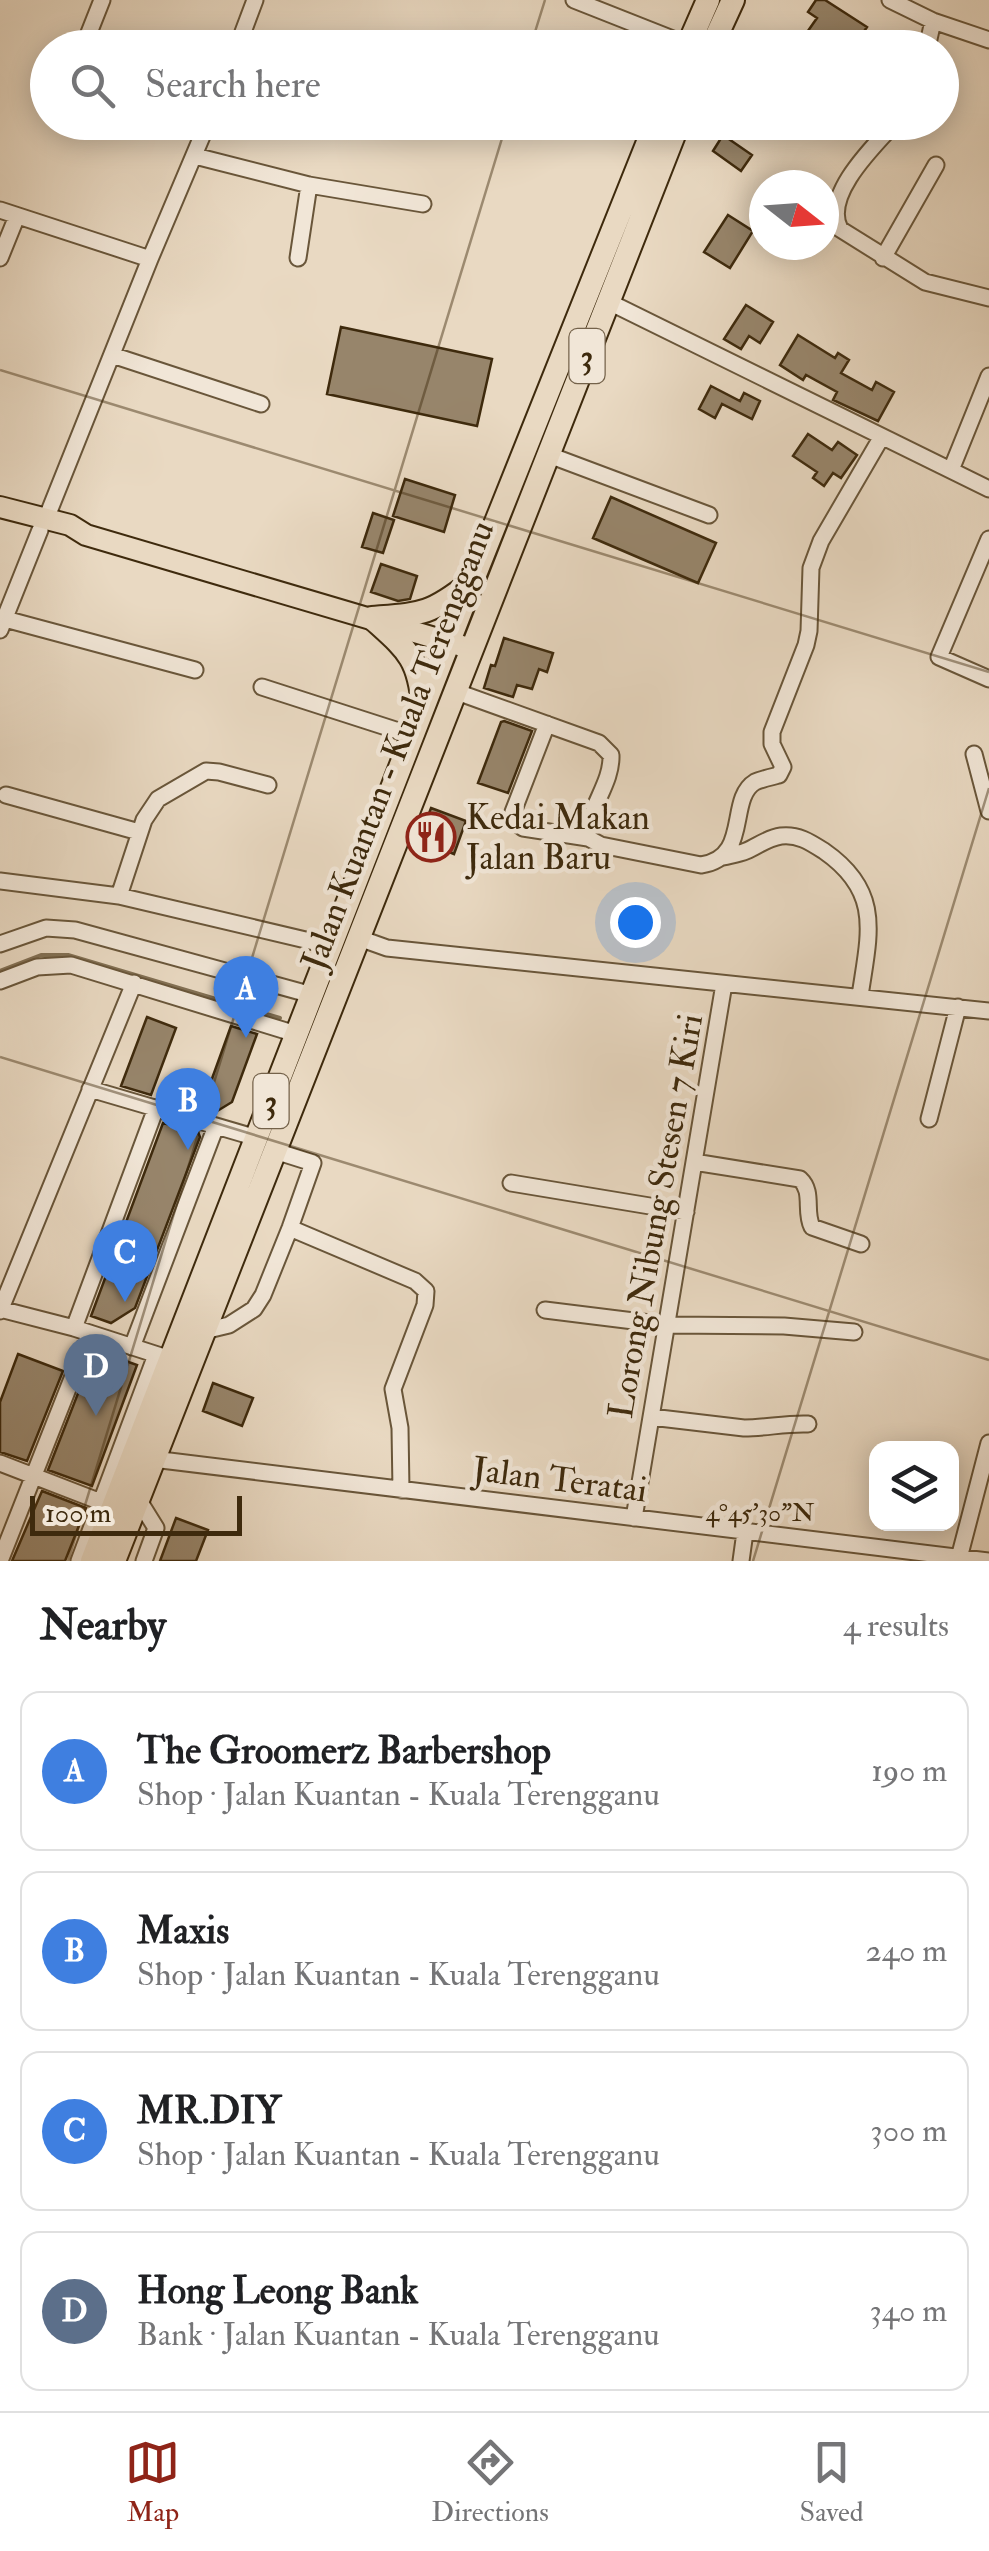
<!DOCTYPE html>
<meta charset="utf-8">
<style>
body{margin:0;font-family:"IM FELL Double Pica",serif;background:#f6f6f6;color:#202124}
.controls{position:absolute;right:30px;bottom:30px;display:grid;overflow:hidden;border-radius:20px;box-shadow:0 5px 25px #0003}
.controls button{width:90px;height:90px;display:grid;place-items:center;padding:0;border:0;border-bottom:2px solid #e0e0e0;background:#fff;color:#202124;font:50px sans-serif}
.compass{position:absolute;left:749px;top:170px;width:90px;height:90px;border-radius:50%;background:#fff;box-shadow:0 5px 25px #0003;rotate:107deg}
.scale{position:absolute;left:30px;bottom:25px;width:212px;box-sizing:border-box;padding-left:10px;border:5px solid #3e2a0d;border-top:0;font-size:28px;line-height:35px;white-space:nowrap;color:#3e2a0d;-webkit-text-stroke:8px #f1e6d7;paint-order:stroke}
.you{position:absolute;left:635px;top:922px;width:35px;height:35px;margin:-25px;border:8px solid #fff;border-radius:50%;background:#1a73e8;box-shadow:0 0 0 15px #1a73e833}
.badge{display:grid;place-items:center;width:65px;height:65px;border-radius:50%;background:#8f2418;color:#fff;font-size:32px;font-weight:700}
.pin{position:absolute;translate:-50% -82px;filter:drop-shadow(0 2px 5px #0008)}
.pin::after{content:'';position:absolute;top:52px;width:35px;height:30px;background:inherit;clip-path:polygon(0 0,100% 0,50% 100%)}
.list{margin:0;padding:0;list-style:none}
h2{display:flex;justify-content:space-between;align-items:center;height:130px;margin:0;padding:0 40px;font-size:42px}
h2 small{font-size:32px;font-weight:400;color:#757577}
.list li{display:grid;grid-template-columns:65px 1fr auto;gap:30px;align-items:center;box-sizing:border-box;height:160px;margin:0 20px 20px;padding:0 20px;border:2px solid #e0e0e0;border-radius:20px}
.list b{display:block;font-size:38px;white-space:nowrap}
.list p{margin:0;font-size:32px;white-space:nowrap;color:#757577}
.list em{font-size:32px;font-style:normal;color:#757577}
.icon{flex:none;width:55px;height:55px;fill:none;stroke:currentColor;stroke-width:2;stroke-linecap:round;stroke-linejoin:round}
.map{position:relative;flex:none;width:989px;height:1561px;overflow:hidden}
.search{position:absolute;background:#fff;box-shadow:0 5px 25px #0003;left:30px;right:30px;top:30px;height:110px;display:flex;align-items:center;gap:25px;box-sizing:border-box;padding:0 35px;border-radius:55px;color:#757577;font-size:38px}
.sheet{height:850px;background:#fff}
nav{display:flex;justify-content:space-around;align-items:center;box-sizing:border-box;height:140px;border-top:2px solid #e0e0e0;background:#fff;font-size:28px;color:#757577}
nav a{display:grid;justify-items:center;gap:5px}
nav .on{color:#8f2418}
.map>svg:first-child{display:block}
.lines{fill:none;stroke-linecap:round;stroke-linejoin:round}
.stream{stroke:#827054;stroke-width:4}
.building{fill:#97856b;stroke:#3e2a0d;stroke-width:2.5}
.minor-casing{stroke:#69563a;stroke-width:19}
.major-casing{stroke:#3e2a0d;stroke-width:24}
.highway-casing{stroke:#3e2a0d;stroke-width:26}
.minor{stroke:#f1e6d7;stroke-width:15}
.major{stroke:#e9d9c2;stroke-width:20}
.highway{stroke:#e9d9c2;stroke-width:22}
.ticks{fill:none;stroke:#3e2a0d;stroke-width:2.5;stroke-opacity:0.45}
.labels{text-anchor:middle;stroke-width:9;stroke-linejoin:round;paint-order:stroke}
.shield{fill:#f1e6d7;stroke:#74624a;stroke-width:2.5}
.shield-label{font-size:32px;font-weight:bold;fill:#3e2a0d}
.street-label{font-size:35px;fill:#3e2a0d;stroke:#f1e6d7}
.poi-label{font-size:35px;fill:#3e2a0d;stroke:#f1e6d7;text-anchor:start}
.ticks-label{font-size:25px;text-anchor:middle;fill:#3e2a0d;stroke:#f1e6d7;stroke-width:9;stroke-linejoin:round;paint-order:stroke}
</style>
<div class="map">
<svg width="989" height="1561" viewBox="0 0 989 1561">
<rect width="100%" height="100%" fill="#e9d9c2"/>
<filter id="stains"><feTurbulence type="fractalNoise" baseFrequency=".002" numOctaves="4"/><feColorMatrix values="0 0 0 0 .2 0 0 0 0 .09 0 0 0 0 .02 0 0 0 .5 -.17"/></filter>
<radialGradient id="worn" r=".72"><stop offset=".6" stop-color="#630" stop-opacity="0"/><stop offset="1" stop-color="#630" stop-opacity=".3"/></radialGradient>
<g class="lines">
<path class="stream" d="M 0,971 L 41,955 L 68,955 L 280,1018"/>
</g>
<path class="building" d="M 816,0 L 825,0 L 867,27 L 854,46 L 836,34 L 827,48 L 796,48 L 817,18 L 808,12 Z
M 723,135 L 752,155 L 741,171 L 713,151 Z
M 728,215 L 753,231 L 730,268 L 704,252 Z
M 746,305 L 773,322 L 760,343 L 749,336 L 741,349 L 724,339 Z
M 341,327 L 492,359 L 477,426 L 327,394 Z
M 798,335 L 835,358 L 838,353 L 849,360 L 841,373 L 872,390 L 876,382 L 894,392 L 878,421 L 833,400 L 837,392 L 806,375 L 803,380 L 780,365 Z
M 711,386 L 740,401 L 744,393 L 760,401 L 752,419 L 722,404 L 715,418 L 699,409 Z
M 808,434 L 832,450 L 838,442 L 857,455 L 841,478 L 833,473 L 824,486 L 813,478 L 817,472 L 793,456 Z
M 405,479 L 455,495 L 444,532 L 393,516 Z
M 611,497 L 716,543 L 698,583 L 593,538 Z
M 373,513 L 394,520 L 383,553 L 362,547 Z
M 381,564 L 417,576 L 410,599 L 398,601 L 371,592 Z
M 504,638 L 553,653 L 547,672 L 539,669 L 532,689 L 517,685 L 513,697 L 484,688 L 491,665 L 495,666 Z
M 504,721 L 532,731 L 508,793 L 478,783 L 501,722 Z
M 431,808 L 466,821 L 454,854 L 419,840 Z
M 147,1017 L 176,1028 L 151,1095 L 121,1086 Z
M 231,1026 L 257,1034 L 232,1102 L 214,1113 L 201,1109 Z
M 163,1123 L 198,1132 L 200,1137 L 135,1308 L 111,1323 L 91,1316 Z
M 95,1350 L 137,1365 L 92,1486 L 48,1470 Z
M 18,1354 L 63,1371 L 27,1461 L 0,1452 L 0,1402 Z
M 213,1383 L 253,1398 L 242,1426 L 203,1411 Z
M 42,1491 L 86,1508 L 65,1561 L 12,1561 Z
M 176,1518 L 208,1530 L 196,1561 L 160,1561 Z"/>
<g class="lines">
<g class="minor-casing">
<path id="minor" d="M 574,0 L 688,45
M 890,0 L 933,21 L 989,40
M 83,48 L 102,0
M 237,48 L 255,0
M 927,48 L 933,21
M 896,122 C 875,145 822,195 840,229 L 925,282 L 989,298
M 195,156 L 309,185 L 423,204
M 0,210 L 150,259
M 0,258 L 17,216
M 298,258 L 309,185
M 883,258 L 936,165
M 609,302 L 989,489
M 112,355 L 261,404
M 549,455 L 709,515
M 951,470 L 989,376
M 46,519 L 150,259 L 208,122
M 989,539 L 939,657 L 989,679
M 5,619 L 195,670
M 0,630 L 40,530
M 262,687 L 414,736
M 457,692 L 599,743 L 611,755 C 612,785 587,808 588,838 L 601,845 L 701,865 C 751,858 727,799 755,782 C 762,779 771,777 779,775 L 783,767 L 772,744 L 772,732 L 806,645 L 809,631 L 811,568 L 821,541 L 881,438
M 547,724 L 513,812 L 513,820 L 523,828 L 588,838
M 974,754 L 989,811
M 6,795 L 139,832
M 723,857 C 731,855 739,854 746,851 C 758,846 767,838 781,836 C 798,834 810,842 824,851 C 883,892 869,934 860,996
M 0,881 L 119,896 L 331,946
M 119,896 L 144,820 L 158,799 L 206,771 L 219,772 L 268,785
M 359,938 L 387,948 L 989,1011
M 0,944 L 46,928 L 75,930 L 312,995
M 0,981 L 37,967 L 71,965 L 296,1034
M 90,1089 L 257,1138
M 929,1119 L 958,1007
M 694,1162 L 800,1179 C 814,1192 804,1211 812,1227 L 861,1244
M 511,1183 L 686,1212
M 290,1228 L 415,1281 L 426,1291 L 425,1305 L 393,1389 L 400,1428 L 401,1490
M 0,1309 L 74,1328 L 164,1357
M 545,1310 L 666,1325 L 784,1326 L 854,1332
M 0,1311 L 134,983
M 74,1328 L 156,1108
M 204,1331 L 229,1325 L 254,1309 L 263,1295 L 290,1228 L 313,1163 L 275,1151
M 132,1347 L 216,1126
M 651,1417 L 744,1428 C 766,1428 786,1423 808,1424
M 153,1459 L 989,1561
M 0,1463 L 101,1502
M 138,1499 L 156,1528 L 144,1561
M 634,1518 L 724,984
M 959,1558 L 989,1443
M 0,1561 L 90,1333
M 79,1561 L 156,1355
M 741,1561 L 745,1532"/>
</g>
<g class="major-casing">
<path id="major" d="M 0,507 L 70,525 L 86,535 L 462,646"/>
</g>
<g class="highway-casing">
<path id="highway" d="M 687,48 L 708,0
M 711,48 L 733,0
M 372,618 C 406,649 419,657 423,706
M 372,618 C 420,614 430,615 469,584
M 92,1561 L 472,582 L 656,122
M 114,1561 L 679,122"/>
</g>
<use href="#minor" class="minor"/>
<use href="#major" class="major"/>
<use href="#highway" class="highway"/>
</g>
<path class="ticks" d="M 530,48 L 545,0M 0,370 L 989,672M 0,1057 L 989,1360M 68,1561 L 507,122M 753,1561 L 989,788"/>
<defs>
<g id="restaurant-ring" transform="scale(2.5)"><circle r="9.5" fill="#f1e6d7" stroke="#8f2418" stroke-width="1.5"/><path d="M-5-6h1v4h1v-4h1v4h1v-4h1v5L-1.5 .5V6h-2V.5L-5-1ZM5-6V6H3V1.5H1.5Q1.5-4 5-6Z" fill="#8f2418"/></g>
</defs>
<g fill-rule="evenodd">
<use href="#restaurant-ring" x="431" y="837"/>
</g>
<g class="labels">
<g class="shield">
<rect x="569.5" y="329" width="35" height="54" rx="8"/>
<rect x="253.5" y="1074" width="35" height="54" rx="8"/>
</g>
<g class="shield-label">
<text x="587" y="367">3</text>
<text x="271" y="1112">3</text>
</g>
<g class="street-label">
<text transform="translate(397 745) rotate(-69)" y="12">Jalan Kuantan - Kuala Terengganu</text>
<text transform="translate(655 1216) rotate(-80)" y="12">Lorong Nibung Stesen 7 Kiri</text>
<text transform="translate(560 1479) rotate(7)" y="12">Jalan Teratai</text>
</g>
<g class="poi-label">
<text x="466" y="829">Kedai Makan<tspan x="466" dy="40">Jalan Baru</tspan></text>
</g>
</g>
<g class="ticks-label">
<text x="760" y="1521">4°45'30"N</text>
</g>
<rect width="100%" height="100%" filter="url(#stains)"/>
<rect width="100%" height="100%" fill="url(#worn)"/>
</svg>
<div class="controls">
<button><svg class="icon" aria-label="layers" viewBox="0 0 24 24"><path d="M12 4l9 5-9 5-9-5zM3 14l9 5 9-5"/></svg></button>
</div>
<svg class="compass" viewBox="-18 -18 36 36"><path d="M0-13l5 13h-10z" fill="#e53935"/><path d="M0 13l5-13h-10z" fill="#757577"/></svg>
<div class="scale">100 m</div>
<div class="you"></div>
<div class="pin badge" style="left:246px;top:1038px;background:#3f7fe0">A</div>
<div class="pin badge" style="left:188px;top:1150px;background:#3f7fe0">B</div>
<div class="pin badge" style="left:125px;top:1302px;background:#3f7fe0">C</div>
<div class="pin badge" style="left:96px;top:1416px;background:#5c6f8a">D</div>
<div class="search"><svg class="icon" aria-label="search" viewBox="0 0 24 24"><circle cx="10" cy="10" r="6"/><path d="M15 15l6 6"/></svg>Search here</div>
</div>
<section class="sheet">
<h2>Nearby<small>4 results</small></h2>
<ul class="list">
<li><span class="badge" style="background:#3f7fe0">A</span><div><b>The Groomerz Barbershop</b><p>Shop · Jalan Kuantan - Kuala Terengganu</p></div><em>190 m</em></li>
<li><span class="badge" style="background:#3f7fe0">B</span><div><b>Maxis</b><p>Shop · Jalan Kuantan - Kuala Terengganu</p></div><em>240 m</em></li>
<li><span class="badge" style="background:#3f7fe0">C</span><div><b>MR.DIY</b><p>Shop · Jalan Kuantan - Kuala Terengganu</p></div><em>300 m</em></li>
<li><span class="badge" style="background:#5c6f8a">D</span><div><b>Hong Leong Bank</b><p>Bank · Jalan Kuantan - Kuala Terengganu</p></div><em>340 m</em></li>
</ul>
</section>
<nav>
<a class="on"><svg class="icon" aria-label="map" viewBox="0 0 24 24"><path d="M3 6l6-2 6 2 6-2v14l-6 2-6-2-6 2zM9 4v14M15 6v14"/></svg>Map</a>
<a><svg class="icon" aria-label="directions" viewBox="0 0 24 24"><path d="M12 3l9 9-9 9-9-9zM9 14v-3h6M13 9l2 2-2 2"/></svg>Directions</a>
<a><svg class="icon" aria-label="saved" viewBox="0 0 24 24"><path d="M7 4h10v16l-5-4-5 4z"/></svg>Saved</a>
</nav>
